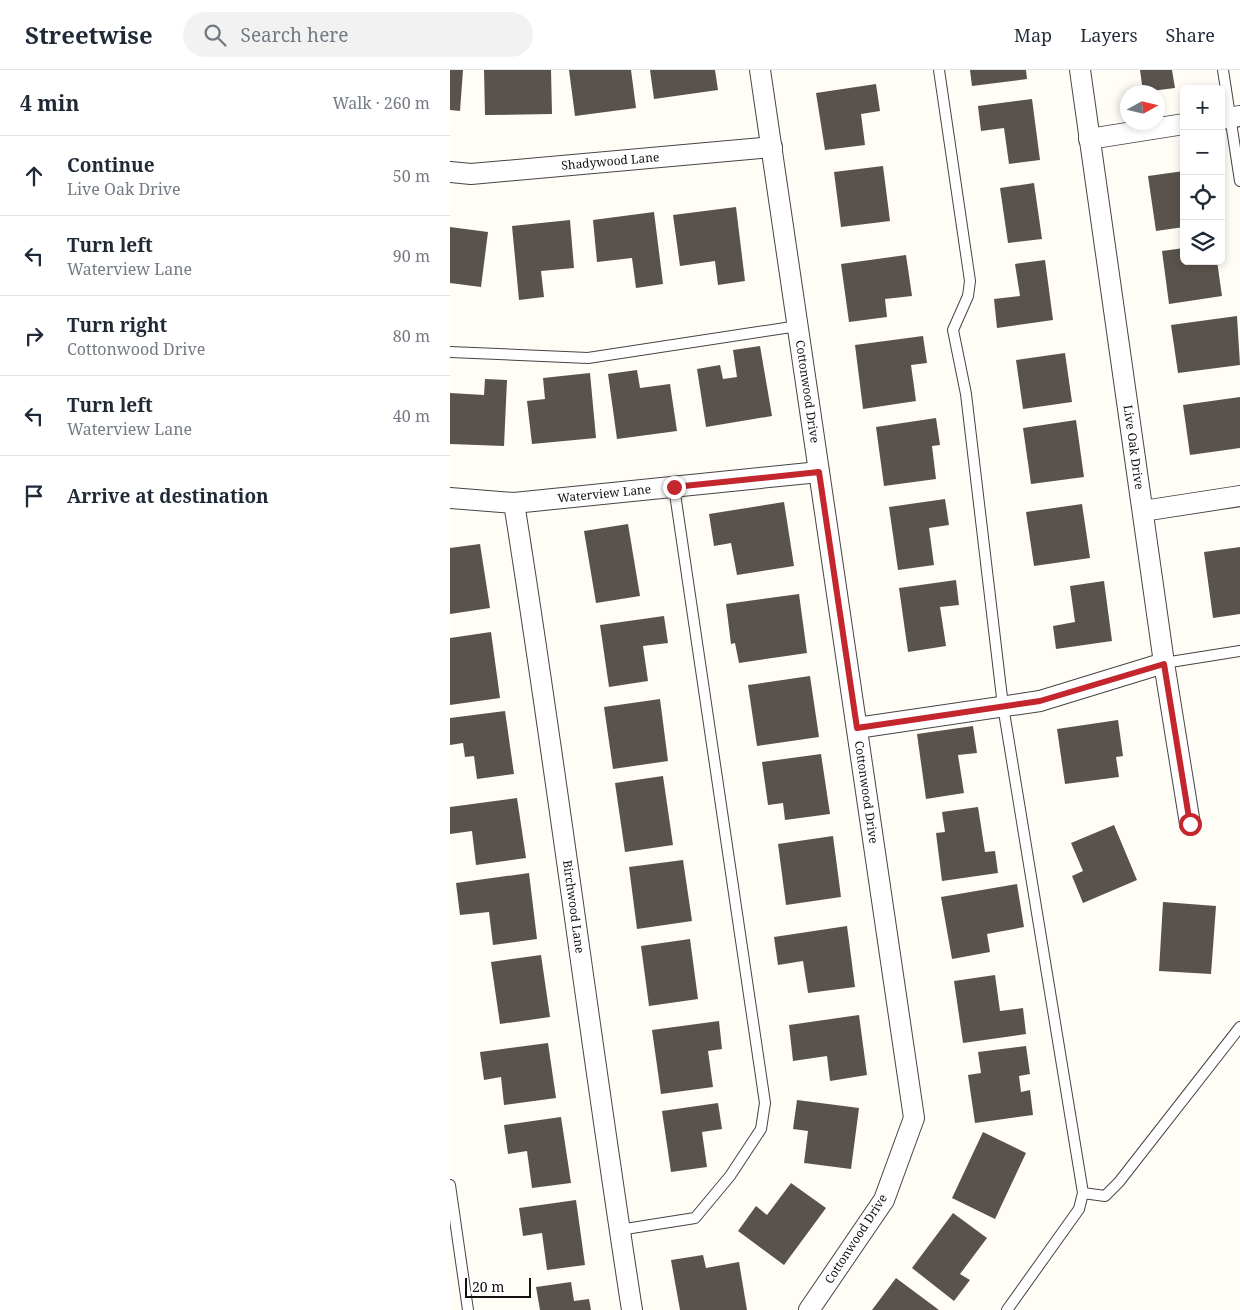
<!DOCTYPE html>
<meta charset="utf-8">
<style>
body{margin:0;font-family:"Noto Serif",serif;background:#f2f2f3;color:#1f2937}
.controls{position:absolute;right:15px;top:15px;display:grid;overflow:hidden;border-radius:8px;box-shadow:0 2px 8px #0003}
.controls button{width:45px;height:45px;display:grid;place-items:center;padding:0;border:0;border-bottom:1px solid #e0e1e3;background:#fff;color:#1f2937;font:25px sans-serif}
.compass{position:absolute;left:670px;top:15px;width:45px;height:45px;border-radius:50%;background:#fff;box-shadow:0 2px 8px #0003;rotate:82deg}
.scale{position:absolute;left:15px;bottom:12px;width:66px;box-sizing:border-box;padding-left:5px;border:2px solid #111;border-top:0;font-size:14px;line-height:18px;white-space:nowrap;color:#111;-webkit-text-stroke:4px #fff;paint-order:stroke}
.stop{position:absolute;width:15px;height:15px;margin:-11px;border:4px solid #c4262e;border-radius:50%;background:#fff}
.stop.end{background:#c4262e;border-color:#fff;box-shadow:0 1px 5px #0008}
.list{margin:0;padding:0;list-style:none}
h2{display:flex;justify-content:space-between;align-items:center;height:65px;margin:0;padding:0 20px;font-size:21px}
h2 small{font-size:16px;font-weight:400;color:#747a83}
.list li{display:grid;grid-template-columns:32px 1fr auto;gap:15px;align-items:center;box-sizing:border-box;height:80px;padding:0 20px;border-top:1px solid #e0e1e3}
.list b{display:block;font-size:19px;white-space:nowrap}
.list p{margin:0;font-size:16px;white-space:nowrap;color:#747a83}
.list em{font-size:16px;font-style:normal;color:#747a83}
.icon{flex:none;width:28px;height:28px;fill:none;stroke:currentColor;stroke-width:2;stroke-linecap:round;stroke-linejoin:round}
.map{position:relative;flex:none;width:790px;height:1240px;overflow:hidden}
header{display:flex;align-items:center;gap:30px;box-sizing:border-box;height:70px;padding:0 25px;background:#fff;border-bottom:1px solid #e0e1e3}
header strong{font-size:24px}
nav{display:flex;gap:28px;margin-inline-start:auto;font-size:18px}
.search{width:350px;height:45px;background:#f2f2f3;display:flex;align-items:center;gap:12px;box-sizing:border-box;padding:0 18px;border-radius:28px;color:#747a83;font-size:19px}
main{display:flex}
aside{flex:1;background:#fff}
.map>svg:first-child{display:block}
.building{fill:#5a524d}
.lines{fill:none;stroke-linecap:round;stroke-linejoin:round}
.lane-casing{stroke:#444;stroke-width:12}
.street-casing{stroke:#444;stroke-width:22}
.lane{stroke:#fff;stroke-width:10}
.street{stroke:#fff;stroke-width:20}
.route{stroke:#c4262e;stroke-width:6}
.labels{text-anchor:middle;stroke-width:5;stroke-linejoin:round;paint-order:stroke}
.street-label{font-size:12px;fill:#111;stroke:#fff}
</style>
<header>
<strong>Streetwise</strong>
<div class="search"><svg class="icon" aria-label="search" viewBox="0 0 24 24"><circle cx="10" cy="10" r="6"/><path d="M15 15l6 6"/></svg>Search here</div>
<nav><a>Map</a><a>Layers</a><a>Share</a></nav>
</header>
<main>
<aside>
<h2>4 min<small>Walk · 260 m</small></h2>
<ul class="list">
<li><svg class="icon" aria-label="ahead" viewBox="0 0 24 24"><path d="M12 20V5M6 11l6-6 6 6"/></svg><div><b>Continue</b><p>Live Oak Drive</p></div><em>50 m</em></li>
<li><svg class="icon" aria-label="left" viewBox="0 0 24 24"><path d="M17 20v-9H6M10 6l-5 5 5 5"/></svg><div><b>Turn left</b><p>Waterview Lane</p></div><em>90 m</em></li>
<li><svg class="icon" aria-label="right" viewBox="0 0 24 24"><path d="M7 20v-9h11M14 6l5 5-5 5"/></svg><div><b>Turn right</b><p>Cottonwood Drive</p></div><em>80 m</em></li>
<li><svg class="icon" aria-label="left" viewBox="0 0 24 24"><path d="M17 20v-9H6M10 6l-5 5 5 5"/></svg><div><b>Turn left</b><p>Waterview Lane</p></div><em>40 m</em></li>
<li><svg class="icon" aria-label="arrive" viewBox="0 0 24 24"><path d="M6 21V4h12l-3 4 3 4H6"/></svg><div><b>Arrive at destination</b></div></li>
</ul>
</aside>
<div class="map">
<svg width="790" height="1240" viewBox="0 0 790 1240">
<rect width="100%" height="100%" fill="#fffdf5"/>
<path class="building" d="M 0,0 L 13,0 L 10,41 L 0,40 Z
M 34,0 L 101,0 L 102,44 L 35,45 Z
M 119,0 L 181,0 L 186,38 L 125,46 Z
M 200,0 L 265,0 L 268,20 L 204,29 Z
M 520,0 L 576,0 L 577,9 L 522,16 Z
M 690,0 L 722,0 L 725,18 L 693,22 Z
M 426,14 L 430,41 L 411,44 L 415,75 L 375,80 L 366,23 Z
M 582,29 L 590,90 L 559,94 L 554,58 L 531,61 L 528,36 Z
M 433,96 L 440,151 L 391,157 L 384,102 Z
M 734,101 L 734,157 L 706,161 L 698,106 Z
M 584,113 L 592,169 L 558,173 L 550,118 Z
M 286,137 L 295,211 L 268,215 L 265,191 L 230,196 L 223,145 Z
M 204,142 L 213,214 L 186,218 L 182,188 L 147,192 L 143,150 Z
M 120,150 L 124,198 L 91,201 L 94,227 L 69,230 L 62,156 Z
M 0,157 L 38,162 L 31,217 L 0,213 Z
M 734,178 L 734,191 L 767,191 L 772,226 L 719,234 L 712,181 Z
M 456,185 L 462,226 L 435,229 L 437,247 L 399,252 L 391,194 Z
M 595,190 L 603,250 L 547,258 L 544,229 L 570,226 L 565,194 Z
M 787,246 L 790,295 L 728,303 L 721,255 Z
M 473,266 L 477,293 L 461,295 L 466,331 L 413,339 L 405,275 Z
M 310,276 L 322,346 L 256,357 L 247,299 L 270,295 L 273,309 L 287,307 L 283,280 Z
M 615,283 L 622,332 L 573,339 L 566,290 Z
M 187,300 L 190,318 L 220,314 L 227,361 L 167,369 L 158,304 Z
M 140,303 L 146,368 L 82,374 L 77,331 L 95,329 L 93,308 Z
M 35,309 L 57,310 L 54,376 L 0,374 L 0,323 L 34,325 Z
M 790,327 L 790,378 L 740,385 L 733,335 Z
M 486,348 L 490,375 L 482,376 L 486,409 L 434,416 L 426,357 Z
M 626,350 L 634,407 L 581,414 L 573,358 Z
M 495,429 L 499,455 L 479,458 L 484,495 L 448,500 L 439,437 Z
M 334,432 L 344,496 L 287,505 L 281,473 L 264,476 L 259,444 Z
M 632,434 L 640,488 L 584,496 L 576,442 Z
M 178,454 L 190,526 L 146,533 L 134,461 Z
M 30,474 L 40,538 L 0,544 L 0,478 Z
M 790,477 L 790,544 L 763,548 L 754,482 Z
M 506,510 L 509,535 L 490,537 L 496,576 L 458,582 L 449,518 Z
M 654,511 L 662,571 L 606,579 L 603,556 L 625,552 L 620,516 Z
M 349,524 L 357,583 L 289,593 L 285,573 L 281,574 L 276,534 Z
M 214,546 L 218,573 L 193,576 L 198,611 L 159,617 L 150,555 Z
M 41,562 L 50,628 L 0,635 L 0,568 Z
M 360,606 L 369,667 L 307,676 L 298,615 Z
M 210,629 L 218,691 L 163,699 L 154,637 Z
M 55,641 L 64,704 L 27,709 L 24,686 L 15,687 L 13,673 L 0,675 L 0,648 Z
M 668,650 L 673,686 L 666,687 L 669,707 L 615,714 L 607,659 Z
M 523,656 L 527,683 L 508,685 L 514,723 L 476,729 L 467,664 Z
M 371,684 L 380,744 L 335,750 L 333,733 L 318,735 L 312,692 Z
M 213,706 L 223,775 L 175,782 L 165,713 Z
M 67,728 L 76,788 L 26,795 L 22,761 L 0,764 L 0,737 Z
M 528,737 L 535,782 L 545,781 L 548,803 L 492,811 L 486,763 L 495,762 L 492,742 Z
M 664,755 L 687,810 L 633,833 L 622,806 L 633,801 L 621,773 Z
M 383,766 L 391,827 L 336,835 L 328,774 Z
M 233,790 L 242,851 L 187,859 L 179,797 Z
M 79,803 L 87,869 L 43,875 L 39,842 L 10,845 L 6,813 Z
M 567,814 L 574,857 L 537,864 L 540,882 L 502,889 L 491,827 Z
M 713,832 L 766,836 L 761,904 L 709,901 Z
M 397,856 L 405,917 L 358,923 L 353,891 L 328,895 L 324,867 Z
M 240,869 L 248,929 L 199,936 L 191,876 Z
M 91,885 L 100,947 L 50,954 L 41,892 Z
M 545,905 L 550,941 L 573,938 L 576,964 L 513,973 L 504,911 Z
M 409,945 L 417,1005 L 380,1011 L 377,986 L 343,991 L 339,955 Z
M 269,951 L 272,979 L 258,981 L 263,1017 L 211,1024 L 202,960 Z
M 98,973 L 106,1028 L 54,1035 L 51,1007 L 34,1010 L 30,982 Z
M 576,976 L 580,1004 L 569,1006 L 571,1022 L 580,1020 L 583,1045 L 525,1053 L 518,1005 L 531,1003 L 528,982 Z
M 347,1030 L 409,1038 L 401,1099 L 354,1093 L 358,1061 L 343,1059 Z
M 268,1033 L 272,1059 L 252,1062 L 257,1097 L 221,1102 L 212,1041 Z
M 111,1047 L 121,1113 L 82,1118 L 77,1081 L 58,1084 L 54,1055 Z
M 533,1062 L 576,1083 L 545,1149 L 502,1128 Z
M 341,1113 L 376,1138 L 334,1195 L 288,1161 L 306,1136 L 317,1145 Z
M 126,1130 L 135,1195 L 97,1200 L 92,1163 L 73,1166 L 69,1138 Z
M 503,1143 L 537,1168 L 510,1204 L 520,1210 L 504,1231 L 462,1198 Z
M 253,1185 L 256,1198 L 289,1192 L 297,1240 L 230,1240 L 221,1190 Z
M 446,1208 L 489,1240 L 422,1240 Z
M 121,1212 L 124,1231 L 139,1229 L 141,1240 L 90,1240 L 86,1217 Z"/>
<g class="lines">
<g class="lane-casing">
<path id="lane" d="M 489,0 L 520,211 L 518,226 L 503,260 L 516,324 L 553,636 L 633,1123 L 629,1139 L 557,1240
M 773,0 L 790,111
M 0,282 L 138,288 L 348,256
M 714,593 L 790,581
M 0,1115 L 18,1240
M 633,1123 L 655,1126 L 669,1112 L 790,957
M 169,1160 L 245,1148 L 280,1106 L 311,1059 L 315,1033 L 224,417"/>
</g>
<g class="street-casing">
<g id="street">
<path id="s1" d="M 310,0 L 464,1048 L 434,1130 L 359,1240"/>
<path id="s2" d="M 630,0 L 714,593 L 740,754"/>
<path d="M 771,49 L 790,46"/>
<path d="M 639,69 L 734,54"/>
<path id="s3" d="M 0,102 L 21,104 L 322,77"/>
<path id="s4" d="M 0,428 L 64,433 L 369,402"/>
<path id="s5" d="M 64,433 C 107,702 140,971 182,1240"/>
<path d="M 693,441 L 790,426"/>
<path d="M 407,658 L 590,631 L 714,593"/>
</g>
</g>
<use href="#lane" class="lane"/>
<use href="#street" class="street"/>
</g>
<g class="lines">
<path class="route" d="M 224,417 L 369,402 L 407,658 L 590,631 L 714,594 L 740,754"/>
</g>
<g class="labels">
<g class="street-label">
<text dy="4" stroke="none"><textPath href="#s3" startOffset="161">Shadywood Lane</textPath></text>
<text dy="4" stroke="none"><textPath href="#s1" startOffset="325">Cottonwood Drive</textPath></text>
<text dy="4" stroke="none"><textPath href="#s2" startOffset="381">Live Oak Drive</textPath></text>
<text dy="4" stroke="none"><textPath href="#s4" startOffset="155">Waterview Lane</textPath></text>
<text dy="4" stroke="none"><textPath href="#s1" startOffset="730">Cottonwood Drive</textPath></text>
<text dy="4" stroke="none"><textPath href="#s5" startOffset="408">Birchwood Lane</textPath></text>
<text transform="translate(406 1169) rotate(-57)" y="4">Cottonwood Drive</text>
</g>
</g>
</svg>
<div class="controls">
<button>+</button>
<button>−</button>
<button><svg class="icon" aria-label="locate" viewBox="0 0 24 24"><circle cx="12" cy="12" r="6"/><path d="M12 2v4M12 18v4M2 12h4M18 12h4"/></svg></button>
<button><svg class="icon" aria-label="layers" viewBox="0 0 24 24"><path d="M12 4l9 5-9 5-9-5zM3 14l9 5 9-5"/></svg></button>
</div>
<svg class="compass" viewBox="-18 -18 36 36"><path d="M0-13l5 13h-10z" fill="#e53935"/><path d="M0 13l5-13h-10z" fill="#747a83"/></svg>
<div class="scale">20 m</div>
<div class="stop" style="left:740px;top:754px"></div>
<div class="stop end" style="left:224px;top:417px"></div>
</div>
</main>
